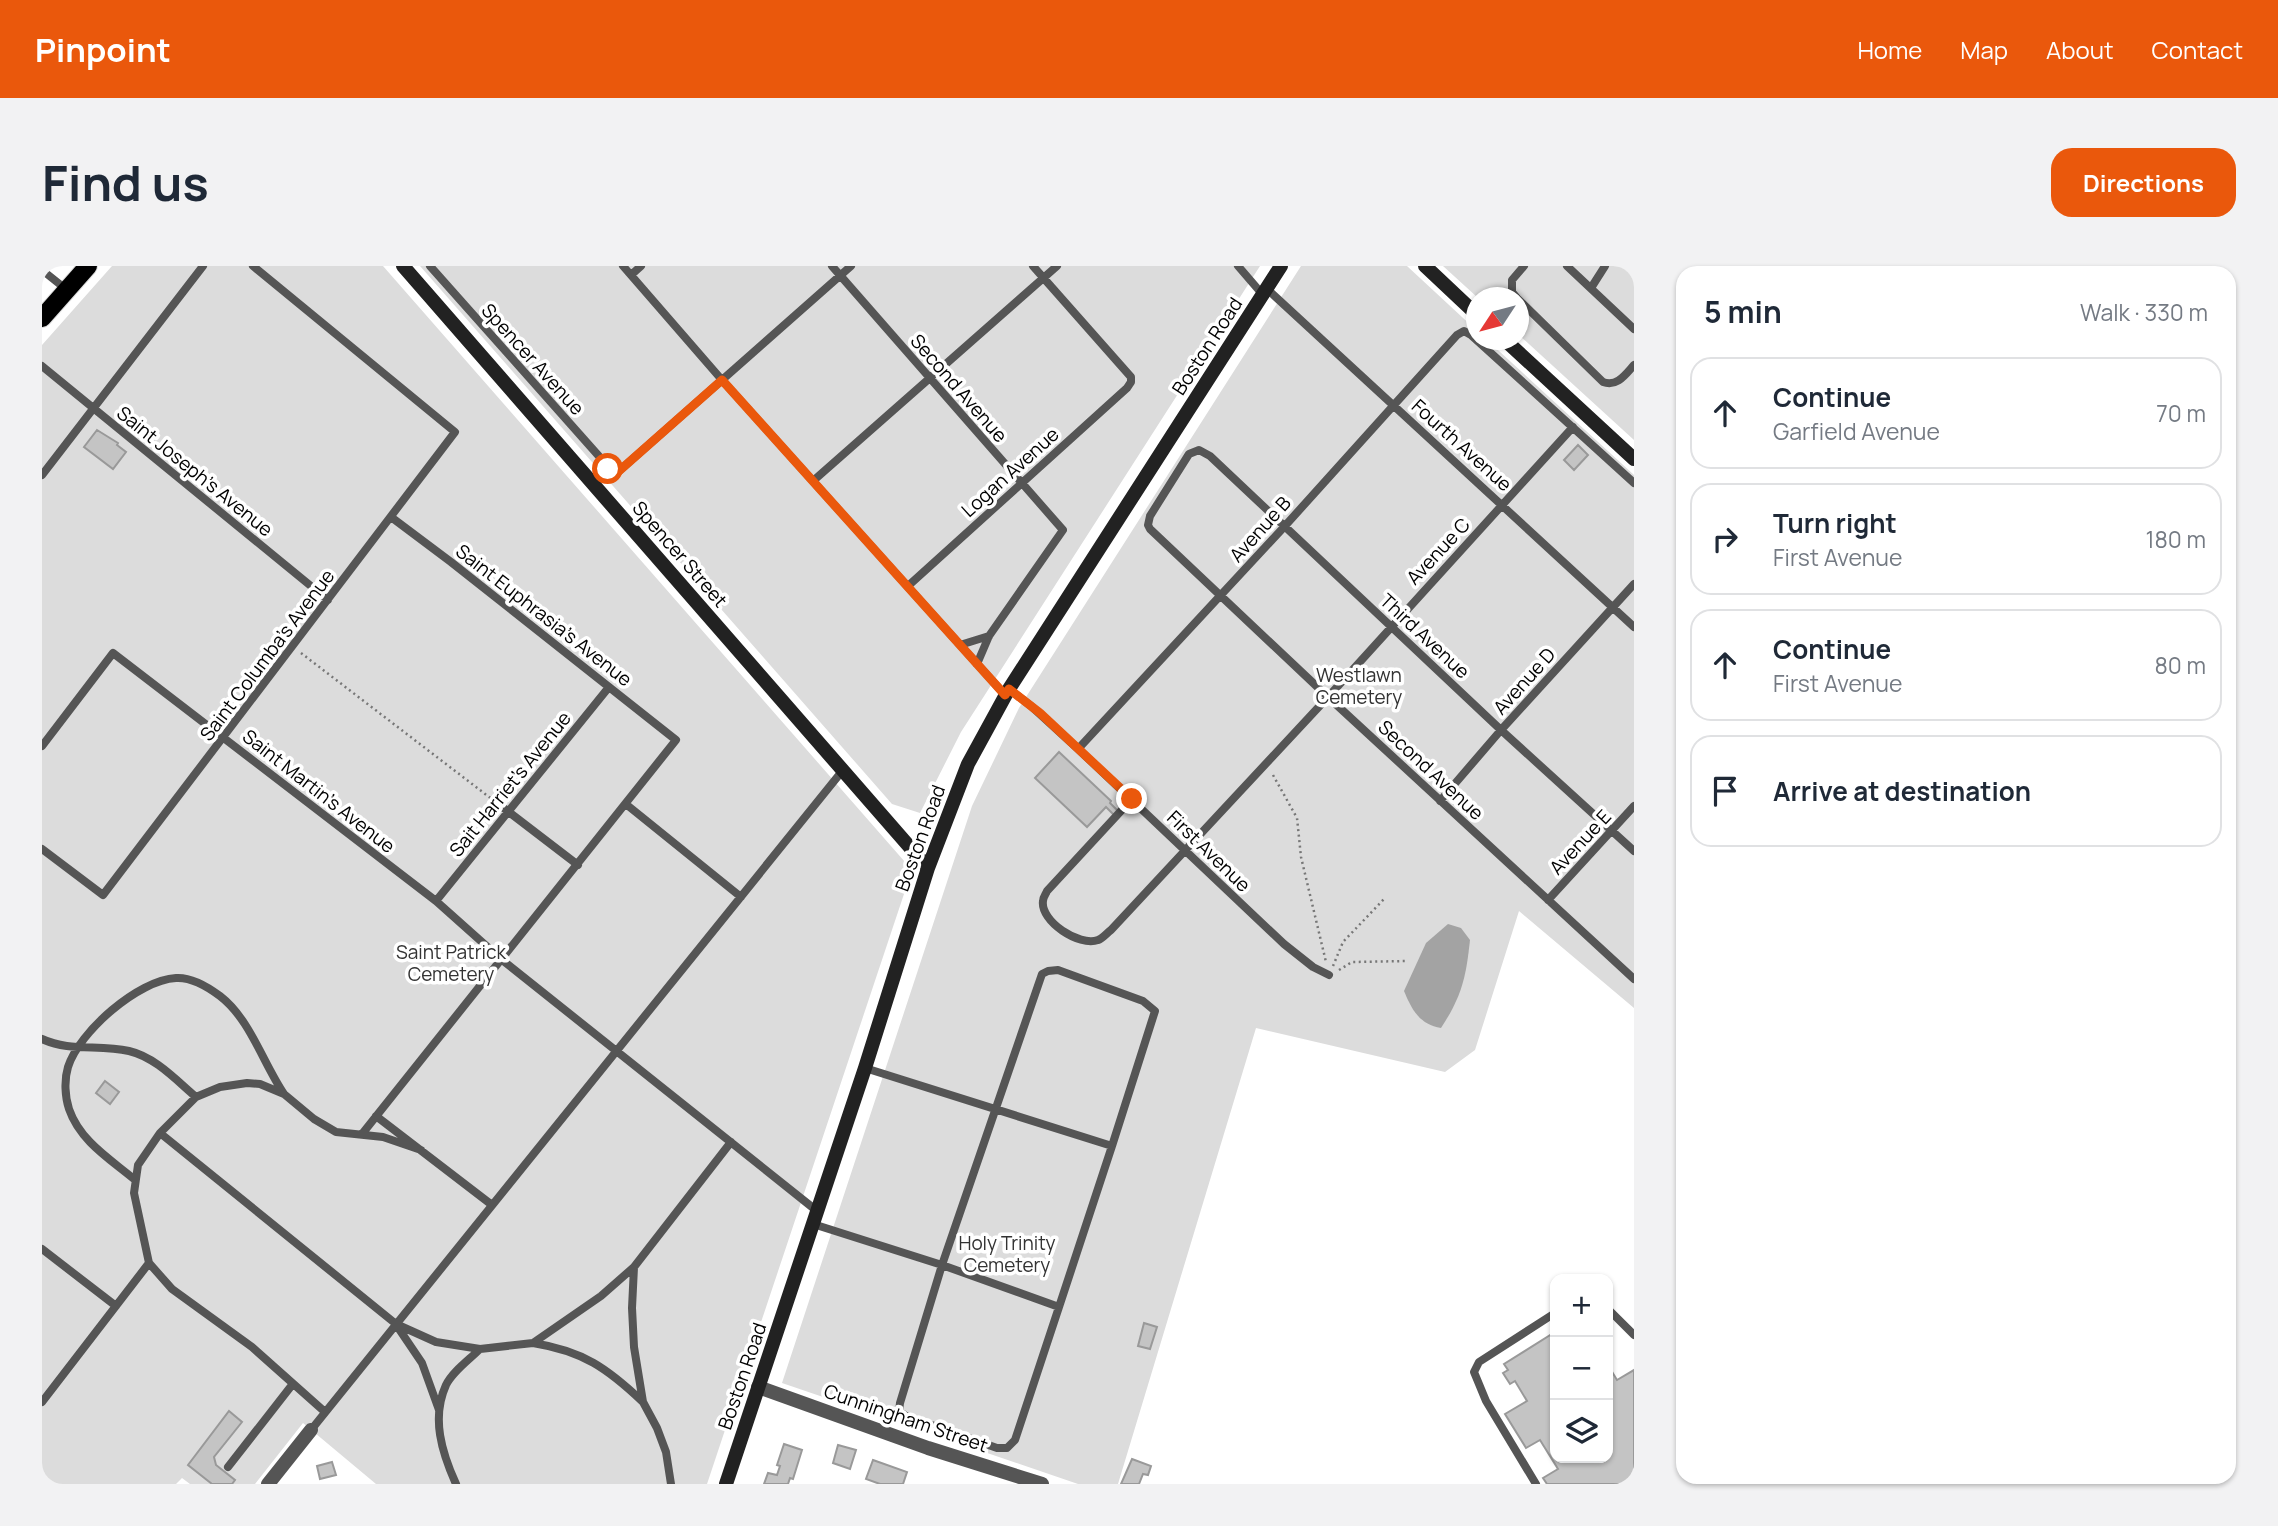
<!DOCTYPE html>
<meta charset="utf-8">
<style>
body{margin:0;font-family:Manrope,sans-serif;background:#f2f2f3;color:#1f2937}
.controls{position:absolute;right:21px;bottom:21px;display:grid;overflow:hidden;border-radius:14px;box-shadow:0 2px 5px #0004}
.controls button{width:63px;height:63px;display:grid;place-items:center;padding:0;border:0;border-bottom:2px solid #e0e1e3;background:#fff;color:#1f2937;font:35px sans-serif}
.compass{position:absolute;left:1424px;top:21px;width:63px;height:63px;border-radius:50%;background:#fff;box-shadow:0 2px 5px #0004;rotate:234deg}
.stop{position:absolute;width:21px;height:21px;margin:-16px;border:5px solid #ea580c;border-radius:50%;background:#fff}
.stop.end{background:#ea580c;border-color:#fff;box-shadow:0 2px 7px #0008}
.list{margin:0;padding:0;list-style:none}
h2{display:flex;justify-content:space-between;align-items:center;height:91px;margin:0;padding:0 28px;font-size:30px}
h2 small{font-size:23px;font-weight:400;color:#747a83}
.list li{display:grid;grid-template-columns:46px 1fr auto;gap:21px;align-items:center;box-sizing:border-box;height:112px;margin:0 14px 14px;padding:0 14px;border:2px solid #e0e1e3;border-radius:21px}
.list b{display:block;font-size:26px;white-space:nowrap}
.list p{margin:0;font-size:23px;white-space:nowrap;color:#747a83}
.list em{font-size:23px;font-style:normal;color:#747a83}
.icon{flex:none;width:38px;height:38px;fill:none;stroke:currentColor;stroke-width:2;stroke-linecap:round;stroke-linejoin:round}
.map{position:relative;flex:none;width:1592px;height:1218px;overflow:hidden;border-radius:21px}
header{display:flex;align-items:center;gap:42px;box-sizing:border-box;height:98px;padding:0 35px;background:#ea580c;color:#fff}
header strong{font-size:33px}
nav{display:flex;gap:38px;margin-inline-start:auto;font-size:24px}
.intro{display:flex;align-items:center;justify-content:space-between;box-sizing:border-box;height:168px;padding:0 42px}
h1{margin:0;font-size:49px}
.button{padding:18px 32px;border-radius:21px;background:#ea580c;color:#fff;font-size:24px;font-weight:700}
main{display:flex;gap:42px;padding:0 42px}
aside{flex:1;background:#fff;border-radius:21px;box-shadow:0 2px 5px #0004}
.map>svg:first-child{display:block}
.green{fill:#dcdcdc}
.water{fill:#a3a3a3}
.building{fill:#c4c4c4;stroke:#999;stroke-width:2}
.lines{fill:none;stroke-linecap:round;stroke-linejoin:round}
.primary-casing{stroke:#dbdbdb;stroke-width:20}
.path{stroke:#777;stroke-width:2.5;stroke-dasharray:2 3.5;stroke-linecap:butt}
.lane{stroke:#555;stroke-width:8}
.street{stroke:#555;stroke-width:14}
.secondary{stroke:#222;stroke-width:14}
.primary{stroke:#000;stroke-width:18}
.route{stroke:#ea580c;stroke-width:9}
.labels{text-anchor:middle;stroke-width:7;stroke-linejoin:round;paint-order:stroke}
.street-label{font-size:19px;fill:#000;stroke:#fff}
.park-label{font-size:19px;fill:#333;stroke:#fff}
</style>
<header>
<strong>Pinpoint</strong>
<nav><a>Home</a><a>Map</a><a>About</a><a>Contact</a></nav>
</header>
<div class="intro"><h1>Find us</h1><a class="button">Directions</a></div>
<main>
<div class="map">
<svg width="1592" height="1218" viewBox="0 0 1592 1218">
<rect width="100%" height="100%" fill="#fff"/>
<path class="green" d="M 70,0 L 341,0 L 870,604 L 665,1218 L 334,1218 L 261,1157 L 213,1218 L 148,1218 L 140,1212 L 134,1218 L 0,1218 L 0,79 Z
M 378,0 L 1218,0 L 919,466 L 878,547 L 850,538 Z
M 1259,0 L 1365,0 L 1434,64 L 1434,74 L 1445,74 L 1592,209 L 1592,742 L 1477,645 L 1433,784 L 1403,806 L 1214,762 L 1076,1218 L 1036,1218 L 740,1117 L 930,540 L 977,442 Z
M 1401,0 L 1592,0 L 1592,174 L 1477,69 L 1476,32 L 1435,31 Z"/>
<path class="water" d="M 1406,658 L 1419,662 L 1428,674 C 1424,711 1420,730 1399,762 C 1377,758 1370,744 1362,725 L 1384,677 Z"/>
<path class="building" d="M 55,164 L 76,177 L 75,179 L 84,186 L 71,203 L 42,181 Z
M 1536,179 L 1546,189 L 1532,204 L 1522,194 Z
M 1017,486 L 1069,535 L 1068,537 L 1076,545 L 1072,549 L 1064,541 L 1045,561 L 993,512 Z
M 63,815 L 77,826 L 68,838 L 54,827 Z
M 1102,1057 L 1115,1061 L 1108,1083 L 1096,1080 Z
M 1513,1066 L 1513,1192 L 1566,1192 L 1566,1099 L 1575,1114 L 1592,1104 L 1592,1218 L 1505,1218 L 1501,1212 L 1516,1203 L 1498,1174 L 1484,1182 L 1463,1148 L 1485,1135 L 1473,1115 L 1468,1118 L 1461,1107 L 1466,1104 L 1462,1098 Z
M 187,1145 L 200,1156 L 172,1191 L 174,1199 L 193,1214 L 190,1218 L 170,1218 L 146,1199 Z
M 742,1178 L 760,1184 L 751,1213 L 748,1212 L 746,1218 L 722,1218 L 726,1207 L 735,1209 L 738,1200 L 735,1199 Z
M 796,1179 L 814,1184 L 808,1203 L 791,1197 Z
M 1090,1193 L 1109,1200 L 1106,1209 L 1101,1208 L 1097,1218 L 1079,1218 Z
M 831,1194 L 865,1206 L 861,1218 L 838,1218 L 824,1213 Z
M 290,1196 L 294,1209 L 278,1213 L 275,1200 Z"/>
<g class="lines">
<g class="primary-casing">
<path id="primary" d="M 0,52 L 46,0"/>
</g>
<path class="path" d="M 259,387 L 451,534
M 1231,509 L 1255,552 L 1259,591 L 1284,696
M 1291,700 L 1301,676 L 1342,633
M 1297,704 L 1310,696 L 1365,695"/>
<path class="lane" d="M 388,0 L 571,206 L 577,205 L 809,0
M 581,0 L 680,114 L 963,429
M 790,0 L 1021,264 L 947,370 L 935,398
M 1196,0 L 1221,29
M 1525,0 L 1592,63
M 0,4 L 25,24
M 589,9 L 599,0
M 1549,22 L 1563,0
M 1225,23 L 1592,361
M 1475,32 L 1470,26 L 1470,14 L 1482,0
M 1476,33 L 1561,116 C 1575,121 1583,109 1592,99
M 0,100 L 286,334
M 0,209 L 161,0
M 771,215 L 1015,0
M 866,320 L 1085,122 L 1089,116 L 1089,111 L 991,0
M 918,379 L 947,370
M 967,423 L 989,440 L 1036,483 L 1242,678 L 1271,701 L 1287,709
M 0,480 L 71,387 L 394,635 L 459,693 L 775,945
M 1036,483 L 1242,261 L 1415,69 L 1422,65 L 1429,69 L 1592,217
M 1090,533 L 1005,625 C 1004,628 1001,631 1001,635 C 998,655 1037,681 1056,674 C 1060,673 1065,667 1069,664 L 1286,431 L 1531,161
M 1398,535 L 1459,464 L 1592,318
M 585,539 L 699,631
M 459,540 L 536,599
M 0,583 L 61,629 L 413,166 L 211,0
M 1592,585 L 1459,464 L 1168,190 L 1157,184 L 1147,188 L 1108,250 L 1106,259 L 1108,263 L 1286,431 L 1592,713
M 1506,634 L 1592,540
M 394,635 L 567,421
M 0,773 C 28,786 57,778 87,785 C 113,791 134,814 154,831
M 823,802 L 1070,880 L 1113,745 L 1101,735 L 1016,704 L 1006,705 L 1000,708 L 900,999 L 1017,1041 L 1070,880
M 334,850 L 450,939
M 118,867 L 354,1058 L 394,1076 L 438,1083 C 427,1094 411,1105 404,1119 C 389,1152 400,1187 414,1218
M 320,868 L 634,474 L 409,296 L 349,251
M 92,913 C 68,893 38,875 27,843 C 23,831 22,814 26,801 C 37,766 96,714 134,712 C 149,711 166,721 178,730 C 208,753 221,797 242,828
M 771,958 L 900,999 L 858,1137 L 857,1145 L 864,1150 L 955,1182 L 965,1182 L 973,1174 L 1017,1041
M 0,983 L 74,1040
M 592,1001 L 559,1030 L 491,1077 C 541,1085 565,1102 601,1136
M 1566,1043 L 1592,1069
M 355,1060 L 380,1097 L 397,1144
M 438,1083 L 491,1077
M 0,1136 L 107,997
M 283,1146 L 210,1081 L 130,1023 L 107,997 L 92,927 L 96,899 L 118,867 L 154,831 L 178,821 L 205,817 L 218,818 L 242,828 L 272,853 L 294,866 L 341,871 L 379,884
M 269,1164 L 801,504
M 186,1201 L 250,1119
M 629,1218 L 624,1186 L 615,1162 L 601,1136 L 592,1081 L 590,1042 L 592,1001 L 689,876
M 1494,1218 L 1444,1135 L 1432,1106 L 1437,1096 L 1513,1047"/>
<path class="street" d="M 716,1121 L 886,1182 L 1000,1218
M 226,1218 L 269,1164"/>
<path class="secondary" d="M 361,0 L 886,602
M 1383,0 L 1434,48
M 1463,74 L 1592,193
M 684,1218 L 823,802 L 886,602 L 926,498 L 967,423 L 1239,0"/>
<use href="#primary" class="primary"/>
</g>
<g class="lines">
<path class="route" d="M 566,203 L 571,206 L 577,205 L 680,114 L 963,429 L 967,423 L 998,447 L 1090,533"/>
</g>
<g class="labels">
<g class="street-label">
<text transform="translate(1165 80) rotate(-57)" y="7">Boston Road</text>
<text transform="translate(491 93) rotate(48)" y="7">Spencer Avenue</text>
<text transform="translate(917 122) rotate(49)" y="7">Second Avenue</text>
<text transform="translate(1420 179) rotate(42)" y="7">Fourth Avenue</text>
<text transform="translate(153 205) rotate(39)" y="7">Saint Joseph's Avenue</text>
<text transform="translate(968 206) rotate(-42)" y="7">Logan Avenue</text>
<text transform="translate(1218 263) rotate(-48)" y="7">Avenue B</text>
<text transform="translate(1396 285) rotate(-47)" y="7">Avenue C</text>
<text transform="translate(638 288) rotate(49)" y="7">Spencer Street</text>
<text transform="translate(502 349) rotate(38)" y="7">Saint Euphrasia's Avenue</text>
<text transform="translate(1383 370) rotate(43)" y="7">Third Avenue</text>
<text transform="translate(225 389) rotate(-53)" y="7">Saint Columba's Avenue</text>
<text transform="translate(1482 415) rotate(-48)" y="7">Avenue D</text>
<text transform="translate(1389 504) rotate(43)" y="7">Second Avenue</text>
<text transform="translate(468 518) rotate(-51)" y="7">Sait Harriet's Avenue</text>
<text transform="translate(277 525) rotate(38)" y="7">Saint Martin's Avenue</text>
<text transform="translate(878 572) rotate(-70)" y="7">Boston Road</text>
<text transform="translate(1538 576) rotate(-47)" y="7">Avenue E</text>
<text transform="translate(1167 585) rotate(44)" y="7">First Avenue</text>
<text transform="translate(700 1110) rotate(-71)" y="7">Boston Road</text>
<text transform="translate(864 1152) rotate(19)" y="7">Cunningham Street</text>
</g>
<g class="park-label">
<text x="1317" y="416">Westlawn<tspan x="1317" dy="22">Cemetery</tspan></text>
<text x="409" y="693">Saint Patrick<tspan x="409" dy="22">Cemetery</tspan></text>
<text x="965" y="984">Holy Trinity<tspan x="965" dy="22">Cemetery</tspan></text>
</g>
</g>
</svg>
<div class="controls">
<button>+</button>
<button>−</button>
<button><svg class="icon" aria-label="layers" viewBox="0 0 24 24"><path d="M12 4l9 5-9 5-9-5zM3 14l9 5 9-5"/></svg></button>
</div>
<svg class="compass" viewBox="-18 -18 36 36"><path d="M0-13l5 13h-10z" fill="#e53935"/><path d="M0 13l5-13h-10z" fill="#747a83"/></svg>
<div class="stop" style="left:566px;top:203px"></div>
<div class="stop end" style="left:1090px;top:533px"></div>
</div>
<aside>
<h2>5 min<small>Walk · 330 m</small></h2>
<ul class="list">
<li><svg class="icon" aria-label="ahead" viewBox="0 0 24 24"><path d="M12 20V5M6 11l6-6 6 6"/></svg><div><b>Continue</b><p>Garfield Avenue</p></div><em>70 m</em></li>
<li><svg class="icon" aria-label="right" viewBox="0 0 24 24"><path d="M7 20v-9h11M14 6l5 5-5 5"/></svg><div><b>Turn right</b><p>First Avenue</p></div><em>180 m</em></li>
<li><svg class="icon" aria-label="ahead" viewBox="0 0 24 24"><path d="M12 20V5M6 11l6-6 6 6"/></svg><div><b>Continue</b><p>First Avenue</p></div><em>80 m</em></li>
<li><svg class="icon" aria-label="arrive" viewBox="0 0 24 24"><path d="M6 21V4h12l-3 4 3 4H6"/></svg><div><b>Arrive at destination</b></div></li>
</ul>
</aside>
</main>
